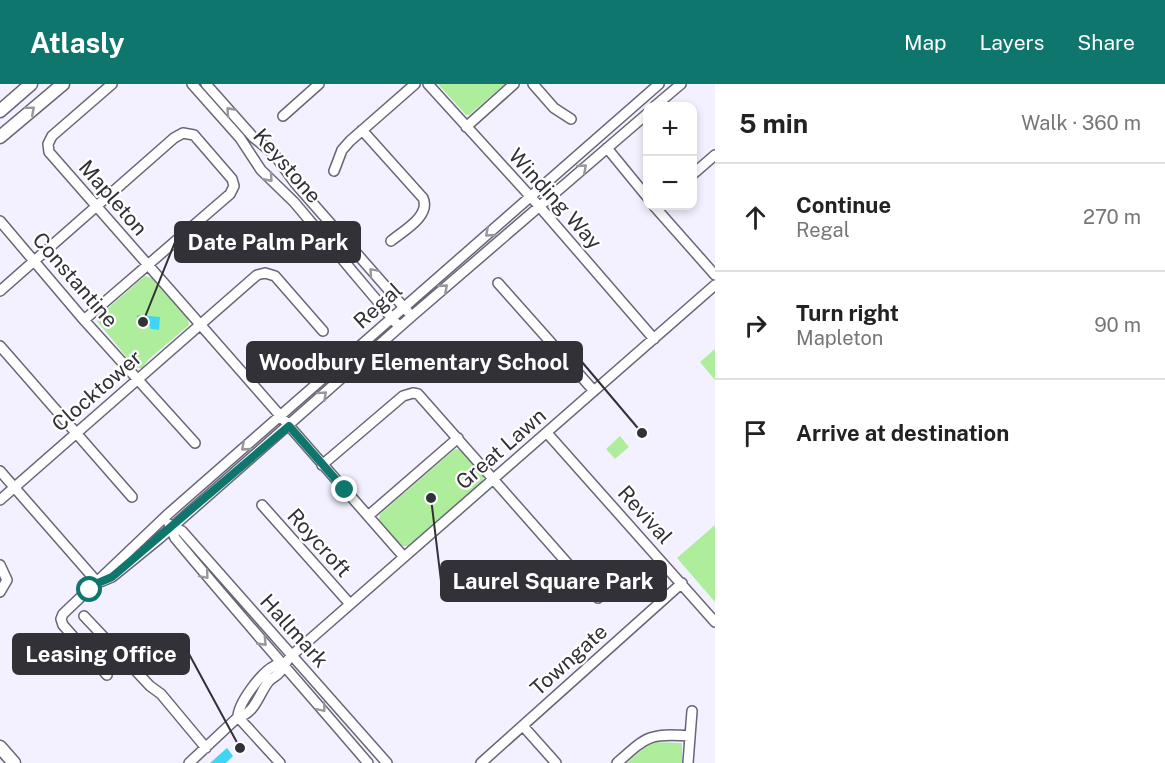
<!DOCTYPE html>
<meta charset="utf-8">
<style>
body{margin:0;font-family:"Public Sans",sans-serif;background:#f6f6f6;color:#222}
.controls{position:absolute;right:18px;top:18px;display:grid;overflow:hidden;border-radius:12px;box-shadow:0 3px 9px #0003}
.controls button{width:54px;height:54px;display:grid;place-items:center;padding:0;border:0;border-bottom:2px solid #e0e0e0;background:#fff;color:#222;font:30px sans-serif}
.stop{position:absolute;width:18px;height:18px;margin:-14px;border:4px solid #0f766e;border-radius:50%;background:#fff}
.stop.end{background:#0f766e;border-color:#fff;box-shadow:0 2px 6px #0008}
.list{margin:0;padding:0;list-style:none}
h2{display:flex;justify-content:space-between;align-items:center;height:78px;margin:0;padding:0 24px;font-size:26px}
h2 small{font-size:20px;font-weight:400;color:#767676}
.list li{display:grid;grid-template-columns:39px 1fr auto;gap:18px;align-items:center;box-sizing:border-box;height:108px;padding:0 24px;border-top:2px solid #e0e0e0}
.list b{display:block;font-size:22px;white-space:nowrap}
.list p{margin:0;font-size:20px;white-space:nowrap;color:#767676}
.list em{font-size:20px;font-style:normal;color:#767676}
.icon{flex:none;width:33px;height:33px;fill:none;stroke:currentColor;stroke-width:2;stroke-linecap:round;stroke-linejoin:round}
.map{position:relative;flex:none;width:715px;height:679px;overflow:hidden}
header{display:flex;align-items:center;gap:36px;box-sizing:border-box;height:84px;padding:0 30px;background:#0f766e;color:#fff}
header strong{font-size:28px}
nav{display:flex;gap:33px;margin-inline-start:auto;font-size:21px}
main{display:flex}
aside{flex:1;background:#fff}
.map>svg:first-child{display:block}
.green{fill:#aeed9b}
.water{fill:#40d5f4}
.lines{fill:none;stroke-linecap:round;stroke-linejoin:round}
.minor-casing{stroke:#686675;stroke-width:12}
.major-casing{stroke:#686675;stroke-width:15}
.minor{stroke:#fff;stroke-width:9}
.major{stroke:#fff;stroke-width:12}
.oneway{stroke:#98989c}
.route{stroke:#0f766e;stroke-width:8}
.labels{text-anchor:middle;stroke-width:4.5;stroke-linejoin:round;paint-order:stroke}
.street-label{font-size:21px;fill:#323138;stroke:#fff}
.leader{fill:none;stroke:#323138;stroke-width:2}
.callout-dot{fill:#323138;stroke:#fff;stroke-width:2}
.callout{fill:#323138;stroke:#323138;stroke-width:2}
.callout-label{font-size:22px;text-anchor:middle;font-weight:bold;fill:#fff}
</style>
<header>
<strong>Atlasly</strong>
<nav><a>Map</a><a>Layers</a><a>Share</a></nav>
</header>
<main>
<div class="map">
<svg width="715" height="679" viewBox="0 0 715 679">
<rect width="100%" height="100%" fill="#f3f1ff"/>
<path class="green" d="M 438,0 L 505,0 L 469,31 L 466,31 Z
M 145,192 L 152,194 L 188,235 L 189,241 L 148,276 L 142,284 L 138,284 L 133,281 L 97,237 L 99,232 Z
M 715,265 L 715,296 L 700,278 Z
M 620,352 L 629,363 L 615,375 L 606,365 Z
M 455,365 L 461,366 L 484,392 L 482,398 L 408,462 L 402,462 L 379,436 L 380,430 Z
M 715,441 L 715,518 L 677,474 Z
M 653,658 L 682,659 L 682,679 L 626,679 L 648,661 Z"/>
<path class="water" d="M 137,231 L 160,233 L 159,246 L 151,245 L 149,241 L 137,240 Z
M 227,664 L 233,672 L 226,679 L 210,679 Z"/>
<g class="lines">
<g class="minor-casing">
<path id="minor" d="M 112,0 L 52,52 L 48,60 L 49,68 L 404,473
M 192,0 L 240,54 L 261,86 L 294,118 L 396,239
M 206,0 L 253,53 L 274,70 L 295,99 L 408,228
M 428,0 L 539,122 L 654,255
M 533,0 L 554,24 L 571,35
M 655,22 L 681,0
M 283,32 L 319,0
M 466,43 L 514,0
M 362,46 L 423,114 C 431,132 403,147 391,157
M 607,64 L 648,114
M 334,87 L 342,66 L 350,57 L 415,0
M 692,91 L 715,71
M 654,122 L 715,191
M 0,137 L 84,236 L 195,359
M 498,199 L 594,307
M 0,207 L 174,54 L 183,49 L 194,51 L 232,95 L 234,102 L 230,110 L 84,236
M 0,262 L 132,413
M 547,349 L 715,538
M 322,381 L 403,312 L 413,309 L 418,310 L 598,514
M 0,387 L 98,499
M 0,416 L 257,191 L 265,189 L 275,192 L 323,247
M 262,421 L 350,520
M 368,432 L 458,354
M 169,440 L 175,454 C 238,530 304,604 368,679
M 172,443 L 182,447 L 387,679
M 0,481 L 7,496 L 0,508
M 100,498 L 112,493 L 160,454 L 412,232 L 648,29
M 84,532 L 150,602 L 161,610 L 206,664
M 107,591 L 63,541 L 61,535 L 63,530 L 167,431 L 659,0
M 238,633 C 238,619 262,588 274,582 C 277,580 281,580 284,580
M 238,633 L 280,679
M 523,642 L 556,679
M 189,679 L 238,633 C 255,630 259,609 269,597 C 272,594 277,592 280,588 C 284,583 286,577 291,572 L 715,201
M 481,679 L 682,499
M 617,679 C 647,652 649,649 690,652
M 688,679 L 692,627"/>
</g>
<g class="major-casing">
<path id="major" d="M 0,27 L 31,0
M 0,53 L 63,0
M 0,663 L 14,679"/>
</g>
<use href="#minor" class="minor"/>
<use href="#major" class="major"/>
</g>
<defs><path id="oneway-chevron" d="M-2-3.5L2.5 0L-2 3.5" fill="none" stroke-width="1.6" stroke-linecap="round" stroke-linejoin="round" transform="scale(1.5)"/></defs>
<g class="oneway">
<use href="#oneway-chevron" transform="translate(31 26) rotate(-40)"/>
<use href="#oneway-chevron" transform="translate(230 27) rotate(-132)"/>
<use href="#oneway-chevron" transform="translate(583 84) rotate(-41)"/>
<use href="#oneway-chevron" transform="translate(269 94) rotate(48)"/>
<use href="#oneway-chevron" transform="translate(489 149) rotate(139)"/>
<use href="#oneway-chevron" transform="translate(373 188) rotate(-131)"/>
<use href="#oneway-chevron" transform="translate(444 204) rotate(-41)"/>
<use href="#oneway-chevron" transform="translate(323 311) rotate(-42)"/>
<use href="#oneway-chevron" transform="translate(245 363) rotate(139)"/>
<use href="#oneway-chevron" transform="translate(205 491) rotate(50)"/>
<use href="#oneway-chevron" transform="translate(263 558) rotate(46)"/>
<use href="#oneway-chevron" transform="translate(322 624) rotate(50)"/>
</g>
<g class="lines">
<path class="route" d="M 90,506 L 98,499 L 112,493 L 289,342 L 345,406"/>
</g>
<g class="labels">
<g class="street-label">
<text transform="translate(287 82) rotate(49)" y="7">Keystone</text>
<text transform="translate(113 114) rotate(49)" y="7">Mapleton</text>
<text transform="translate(555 115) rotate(48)" y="7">Winding Way</text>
<text transform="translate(75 196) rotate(49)" y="7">Constantine</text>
<text transform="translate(378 222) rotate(-42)" y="7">Regal</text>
<text transform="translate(97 307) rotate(-41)" y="7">Clocktower</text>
<text transform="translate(501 365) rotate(-41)" y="7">Great Lawn</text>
<text transform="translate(645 431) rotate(48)" y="7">Revival</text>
<text transform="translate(319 459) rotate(48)" y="7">Roycroft</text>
<text transform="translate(294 547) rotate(48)" y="7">Hallmark</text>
<text transform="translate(569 576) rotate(-42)" y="7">Towngate</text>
</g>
</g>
<path class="leader" d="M143 238L175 158M642 349L582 278M431 414L441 497M240 664L189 570"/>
<g class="callout-dot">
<circle cx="143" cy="238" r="6"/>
<circle cx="642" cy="349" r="6"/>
<circle cx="431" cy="414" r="6"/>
<circle cx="240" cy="664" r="6"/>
</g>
<g class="callout">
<rect x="175" y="138" width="185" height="40" rx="6"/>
<rect x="247" y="258" width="335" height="40" rx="6"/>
<rect x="441" y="477" width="225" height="40" rx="6"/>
<rect x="13" y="550" width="176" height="40" rx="6"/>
</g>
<g class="callout-label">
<text x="268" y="166">Date Palm Park</text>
<text x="414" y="286">Woodbury Elementary School</text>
<text x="553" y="505">Laurel Square Park</text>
<text x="101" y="578">Leasing Office</text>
</g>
</svg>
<div class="controls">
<button>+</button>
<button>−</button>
</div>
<div class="stop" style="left:90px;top:506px"></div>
<div class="stop end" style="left:345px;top:406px"></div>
</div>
<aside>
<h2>5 min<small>Walk · 360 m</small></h2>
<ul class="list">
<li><svg class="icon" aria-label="ahead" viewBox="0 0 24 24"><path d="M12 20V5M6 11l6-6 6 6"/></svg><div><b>Continue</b><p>Regal</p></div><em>270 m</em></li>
<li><svg class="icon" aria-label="right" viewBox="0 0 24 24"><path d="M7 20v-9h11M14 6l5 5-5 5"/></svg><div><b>Turn right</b><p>Mapleton</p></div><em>90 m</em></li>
<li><svg class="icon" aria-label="arrive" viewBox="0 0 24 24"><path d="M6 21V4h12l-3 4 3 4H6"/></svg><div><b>Arrive at destination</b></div></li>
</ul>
</aside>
</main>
